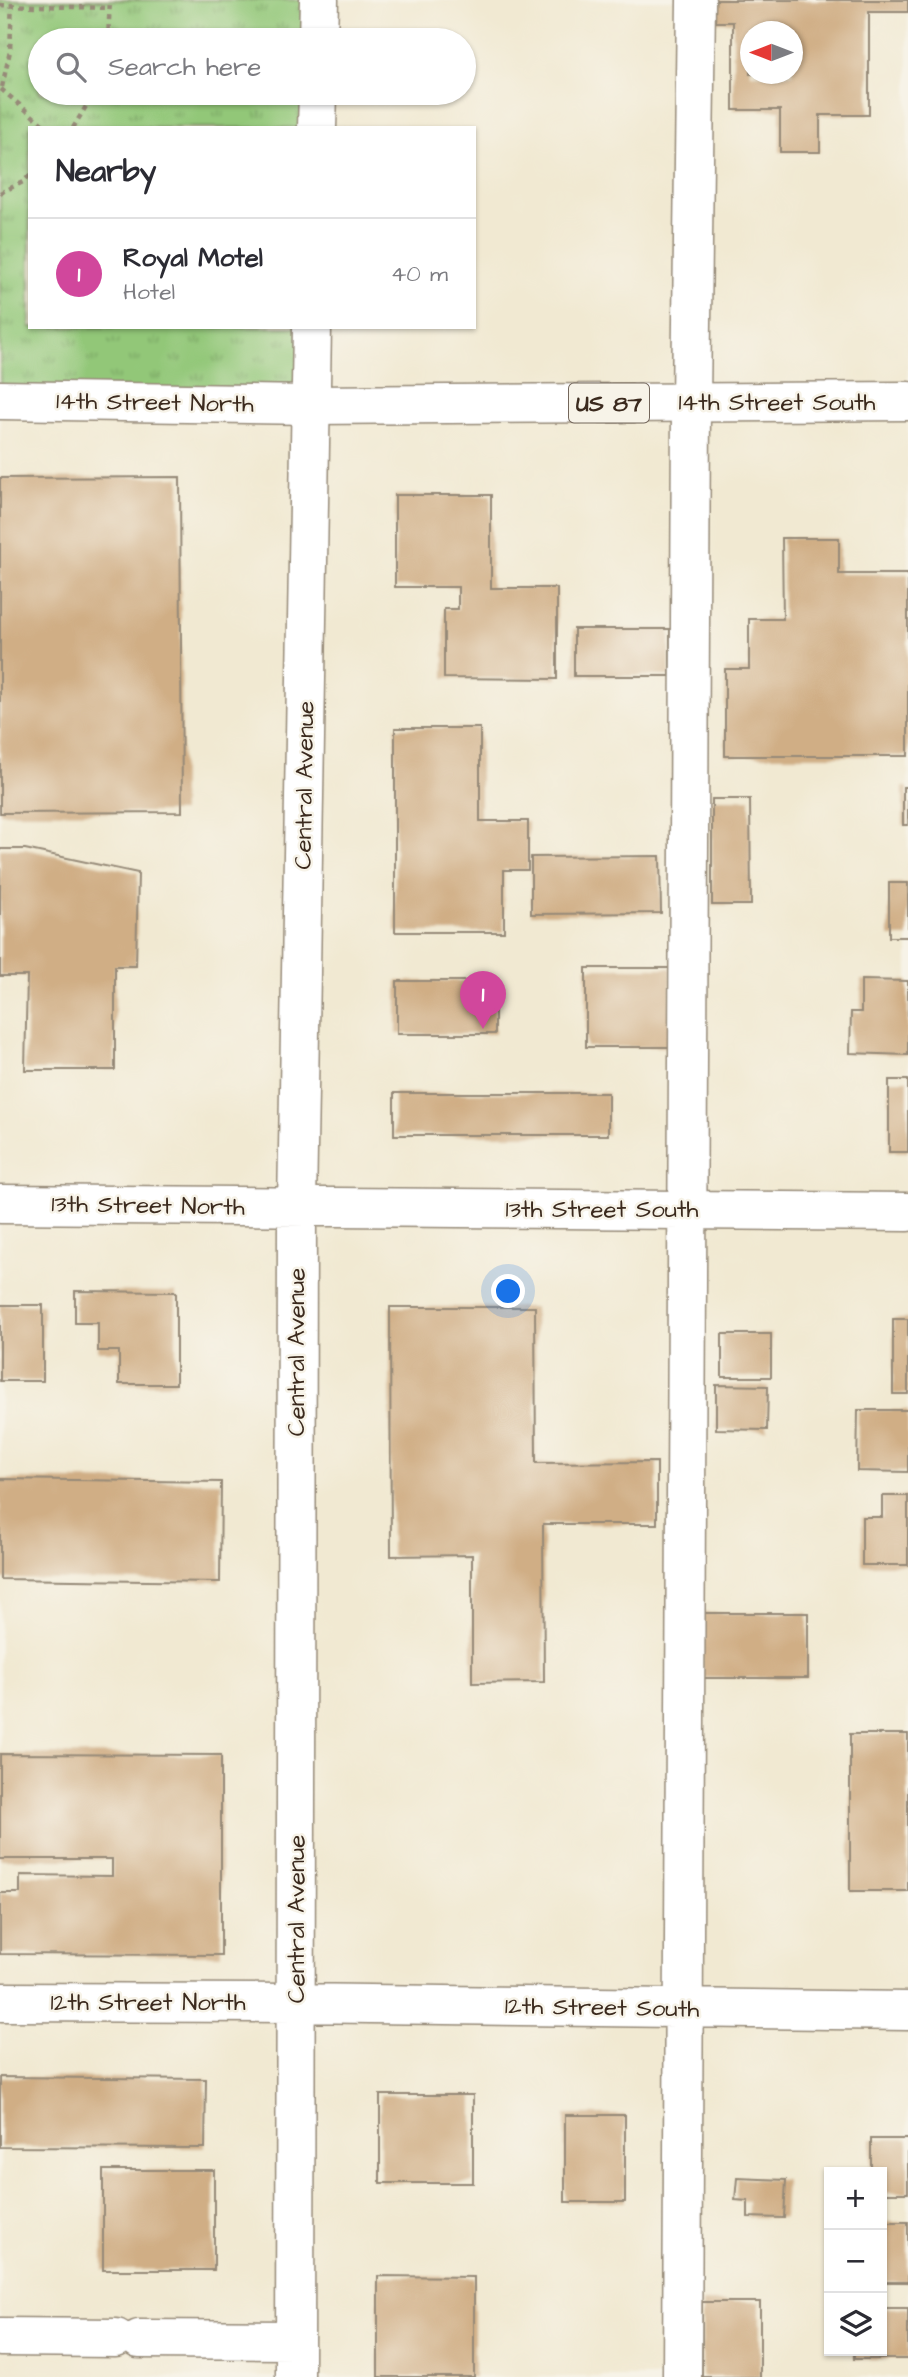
<!DOCTYPE html>
<meta charset="utf-8">
<style>
body{margin:0;font-family:"Architects Daughter",sans-serif;background:#f2f2f3;color:#2b2b33}
.controls{position:absolute;right:21px;bottom:21px;display:grid;overflow:hidden;border-radius:0px;box-shadow:0 2px 5px #0004}
.controls button{width:63px;height:63px;display:grid;place-items:center;padding:0;border:0;border-bottom:2px solid #e1e1e2;background:#fff;color:#2b2b33;font:35px sans-serif}
.compass{position:absolute;left:740px;top:21px;width:63px;height:63px;border-radius:50%;background:#fff;box-shadow:0 2px 5px #0004;rotate:270deg}
.you{position:absolute;left:509px;top:1292px;width:24px;height:24px;margin:-18px;border:5px solid #fff;border-radius:50%;background:#1a73e8;box-shadow:0 0 0 10px #1a73e833}
.badge{display:grid;place-items:center;width:46px;height:46px;border-radius:50%;background:#d93025;color:#fff;font-size:23px;font-weight:700}
.pin{position:absolute;translate:-50% -58px;filter:drop-shadow(0 2px 4px #0008)}
.pin::after{content:'';position:absolute;top:37px;width:24px;height:21px;background:inherit;clip-path:polygon(0 0,100% 0,50% 100%)}
.list{margin:0;padding:0;list-style:none}
h2{display:flex;justify-content:space-between;align-items:center;height:91px;margin:0;padding:0 28px;font-size:30px}
h2 small{font-size:23px;font-weight:400;color:#7c7c81}
.list li{display:grid;grid-template-columns:46px 1fr auto;gap:21px;align-items:center;box-sizing:border-box;height:112px;padding:0 28px;border-top:2px solid #e1e1e2}
.list b{display:block;font-size:26px;white-space:nowrap}
.list p{margin:0;font-size:23px;white-space:nowrap;color:#7c7c81}
.list em{font-size:23px;font-style:normal;color:#7c7c81}
.icon{flex:none;width:38px;height:38px;fill:none;stroke:currentColor;stroke-width:2;stroke-linecap:round;stroke-linejoin:round}
.map{position:relative;flex:none;width:908px;height:2377px;overflow:hidden}
.search{position:absolute;background:#fff;box-shadow:0 2px 5px #0004;left:28px;top:28px;width:448px;height:77px;display:flex;align-items:center;gap:18px;box-sizing:border-box;padding:0 24px;border-radius:38px;color:#7c7c81;font-size:26px}
.panel{position:absolute;background:#fff;box-shadow:0 2px 5px #0004;left:28px;top:126px;width:448px;height:203px;border-radius:0px}
.map>svg:first-child{display:block}
.park{fill:url(#park-tufts);stroke:#66784b;stroke-width:2}
.building{fill:#d0ae85;fill-rule:evenodd}
.lines{fill:none;stroke-linecap:round;stroke-linejoin:round}
.minor-casing{stroke:#968a78;stroke-width:41}
.major-casing{stroke:#968a78;stroke-width:41}
.path{stroke:#968a78;stroke-width:4.5;stroke-dasharray:5 5;stroke-linecap:butt}
.minor{stroke:#fff;stroke-width:38}
.major{stroke:#fff;stroke-width:38}
.labels{text-anchor:middle;stroke-width:5;stroke-linejoin:round;paint-order:stroke}
.shield{fill:#f7f3e8;stroke:#73665b;stroke-width:2}
.shield-label{font-size:23px;font-weight:bold;fill:#3b2a1e}
.street-label{font-size:24px;fill:#3b2a1e;stroke:#f7f3e8}
</style>
<div class="map">
<svg width="908" height="2377" viewBox="0 0 908 2377">
<defs>
<pattern id="park-tufts" width="24" height="20" patternUnits="userSpaceOnUse" patternTransform="scale(1.75)"><rect width="24" height="20" fill="#92c778"/><path d="M3 7l-1-3M5 7V3M7 7l1-3M15 17l-1-3M17 17v-4M19 17l1-3" fill="none" stroke="#78a262"/></pattern>
</defs>
<rect width="100%" height="100%" fill="#f7f3e8"/>
<filter id="ink" filterUnits="userSpaceOnUse"><feTurbulence type="fractalNoise" baseFrequency=".0143" numOctaves="2"/><feDisplacementMap in="SourceGraphic" scale="14" xChannelSelector="R" yChannelSelector="G"/><feConvolveMatrix kernelMatrix="1 2 1 2 8 2 1 2 1" color-interpolation-filters="sRGB"/></filter>
<filter id="wash" filterUnits="userSpaceOnUse"><feTurbulence type="fractalNoise" baseFrequency=".00686" numOctaves="4" result="noise"/><feDisplacementMap in="SourceGraphic" scale="28" xChannelSelector="R" yChannelSelector="G"/><feGaussianBlur stdDeviation="1.57" result="paint"/><feColorMatrix in="noise" values="0 0 0 0 0 0 0 0 0 0 0 0 0 0 0 0 0 1.4 0 .05"/><feComposite in="paint" operator="in"/></filter>
<g filter="url(#wash)">
<rect width="100%" height="100%" fill="#f1e9d2"/>
<path class="park" d="M 0,0 L 316,0 L 316,40 L 40,40 L 40,93 L 315,93 L 315,128 L 30,128 L 30,327 L 311,327 L 310,405 L 0,402 Z"/>
<g id="blocks">
<path class="building" d="M 712,0 L 908,0 L 908,12 L 869,12 L 869,115 L 820,115 L 820,152 L 780,152 L 780,110 L 733,110 L 733,22 L 712,22 ZM 750,32 L 792,32 L 792,74 L 750,74 Z
M 180,477 L 182,812 L 0,813 L 0,478 Z
M 395,495 L 491,495 L 491,588 L 557,588 L 557,679 L 444,678 L 444,609 L 458,609 L 458,587 L 395,587 Z
M 782,538 L 839,538 L 839,574 L 908,574 L 908,756 L 725,756 L 725,669 L 749,669 L 749,619 L 783,619 Z
M 574,629 L 670,629 L 670,676 L 574,676 Z
M 395,728 L 480,728 L 480,821 L 528,821 L 528,870 L 504,870 L 504,932 L 395,932 Z
M 903,787 L 908,787 L 908,825 L 903,825 Z
M 712,799 L 750,799 L 751,905 L 712,905 Z
M 0,849 L 25,849 L 138,873 L 136,966 L 115,966 L 115,1070 L 25,1070 L 27,976 L 0,976 Z
M 660,856 L 661,913 L 531,914 L 531,857 Z
M 889,883 L 908,883 L 908,937 L 889,937 Z
M 586,968 L 671,968 L 671,1047 L 586,1047 Z
M 861,980 L 908,981 L 908,1055 L 850,1053 L 851,1012 L 861,1012 Z
M 397,981 L 495,981 L 495,1034 L 397,1034 Z
M 889,1080 L 908,1080 L 908,1152 L 889,1152 Z
M 394,1093 L 608,1093 L 608,1135 L 394,1135 Z
M 75,1291 L 176,1292 L 176,1384 L 119,1384 L 119,1351 L 98,1351 L 98,1323 L 75,1323 Z
M 0,1305 L 43,1305 L 43,1381 L 0,1381 Z
M 390,1307 L 535,1307 L 536,1463 L 657,1462 L 657,1524 L 543,1524 L 544,1682 L 472,1683 L 472,1555 L 391,1556 Z
M 893,1319 L 908,1319 L 908,1394 L 893,1394 Z
M 722,1334 L 771,1334 L 771,1377 L 722,1377 Z
M 716,1385 L 768,1386 L 767,1430 L 716,1429 Z
M 858,1410 L 908,1410 L 908,1472 L 857,1471 Z
M 0,1479 L 221,1482 L 220,1582 L 0,1579 Z
M 882,1496 L 908,1496 L 908,1565 L 862,1565 L 862,1517 L 882,1517 Z
M 702,1613 L 808,1613 L 808,1678 L 702,1678 Z
M 850,1734 L 908,1734 L 908,1891 L 850,1891 Z
M 0,1754 L 221,1755 L 221,1955 L 0,1954 L 0,1893 L 20,1893 L 20,1875 L 112,1876 L 112,1859 L 0,1859 Z
M 0,2077 L 206,2079 L 205,2148 L 0,2147 Z
M 380,2095 L 473,2095 L 473,2183 L 380,2183 Z
M 565,2115 L 625,2115 L 625,2202 L 565,2202 Z
M 871,2139 L 908,2139 L 908,2193 L 882,2193 L 882,2172 L 871,2172 Z
M 103,2170 L 214,2170 L 214,2270 L 103,2270 Z
M 737,2178 L 786,2180 L 784,2218 L 748,2217 L 748,2201 L 735,2200 Z
M 882,2222 L 908,2222 L 908,2282 L 882,2282 Z
M 378,2276 L 474,2277 L 474,2377 L 378,2377 Z
M 702,2302 L 760,2302 L 760,2377 L 702,2377 Z
M 882,2308 L 908,2308 L 908,2359 L 854,2359 L 854,2351 L 882,2351 Z"/>
</g>
</g>
<g filter="url(#ink)">
<use href="#blocks" fill-opacity="0" stroke="#968a78" stroke-width="2"/>
<g class="lines">
<g class="minor-casing">
<path id="minor" d="M 318,40 L 319,0
M 317,128 L 318,93
M 0,1204 L 908,1212
M 0,2002 L 296,2003 L 908,2011
M 0,2337 L 116,2338
M 139,2339 L 295,2340
M 295,2377 L 297,1207 L 312,327
M 682,2377 L 691,402 L 696,0"/>
</g>
<g class="major-casing">
<path id="major" d="M 0,400 L 310,405 L 908,401"/>
</g>
<path class="path" d="M 0,5 L 110,8
M 108,40 L 110,0
M 2,87 L 10,51 L 12,0
M 1,89 L 47,128
M 73,128 L 94,93
M 0,193 L 23,182 L 30,175"/>
<use href="#minor" class="minor"/>
<use href="#major" class="major"/>
</g>
</g>
<g class="labels">
<rect class="shield" x="569" y="383.5" width="80" height="39" rx="5"/>
<g class="shield-label">
<text x="609" y="411">US 87</text>
</g>
<g class="street-label">
<text transform="translate(155 402) rotate(1)" y="8">14th Street North</text>
<text x="777" y="410">14th Street South</text>
<text transform="translate(304 785) rotate(-89)" y="8">Central Avenue</text>
<text transform="translate(148 1205) rotate(1)" y="8">13th Street North</text>
<text x="602" y="1217">13th Street South</text>
<text transform="translate(296 1352) rotate(-90)" y="8">Central Avenue</text>
<text transform="translate(296 1919) rotate(-90)" y="8">Central Avenue</text>
<text x="148" y="2010">12th Street North</text>
<text transform="translate(602 2007) rotate(1)" y="8">12th Street South</text>
</g>
</g>
</svg>
<div class="controls">
<button>+</button>
<button>−</button>
<button><svg class="icon" aria-label="layers" viewBox="0 0 24 24"><path d="M12 4l9 5-9 5-9-5zM3 14l9 5 9-5"/></svg></button>
</div>
<svg class="compass" viewBox="-18 -18 36 36"><path d="M0-13l5 13h-10z" fill="#e53935"/><path d="M0 13l5-13h-10z" fill="#7c7c81"/></svg>
<div class="you"></div>
<div class="pin badge" style="left:483px;top:1029px;background:#d1479c">1</div>
<div class="search"><svg class="icon" aria-label="search" viewBox="0 0 24 24"><circle cx="10" cy="10" r="6"/><path d="M15 15l6 6"/></svg>Search here</div>
<section class="panel">
<h2>Nearby<small></small></h2>
<ul class="list">
<li><span class="badge" style="background:#d1479c">1</span><div><b>Royal Motel</b><p>Hotel</p></div><em>40 m</em></li>
</ul>
</section>
</div>
